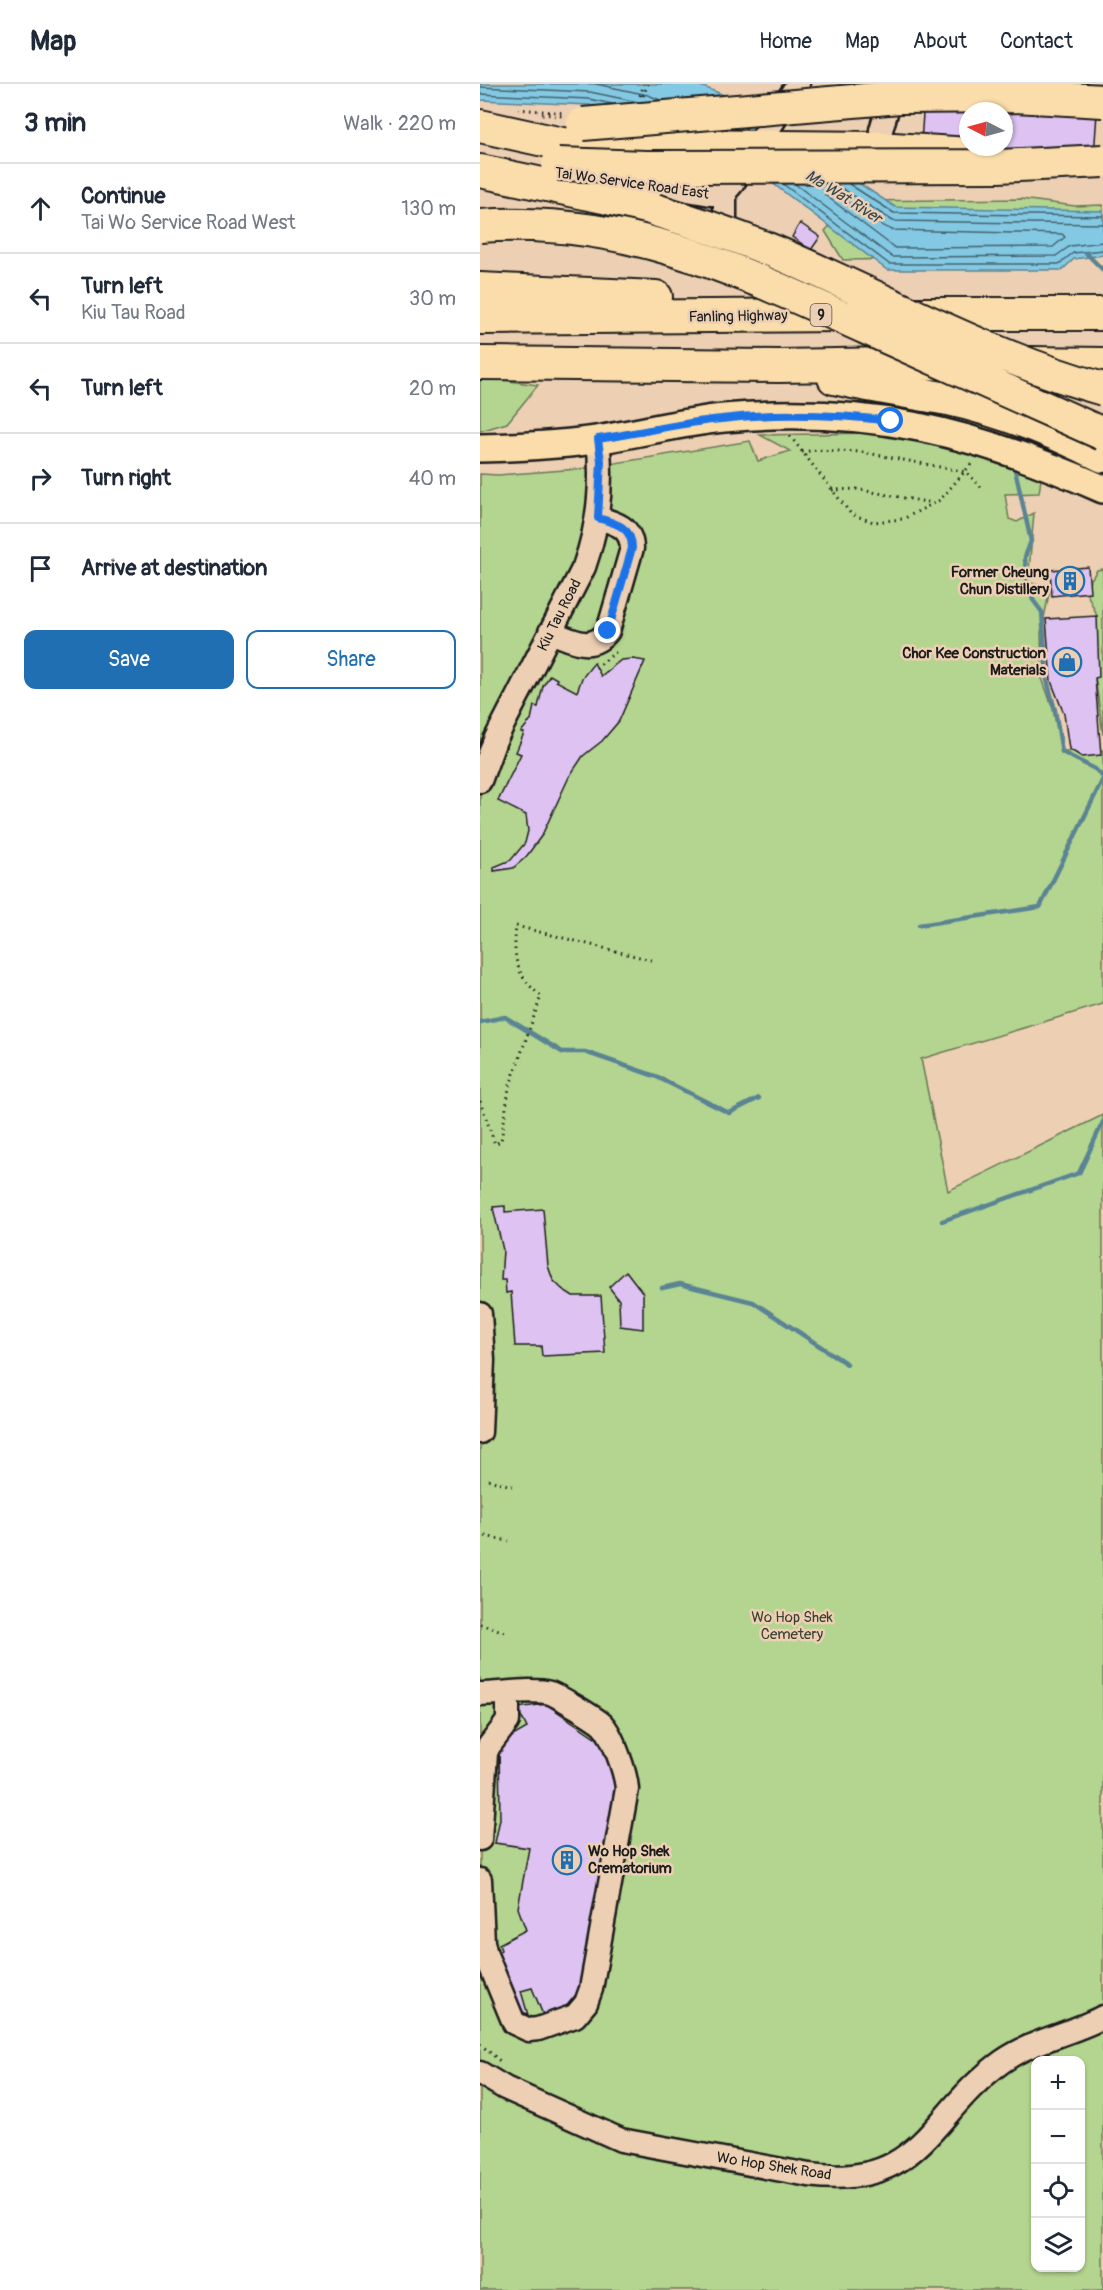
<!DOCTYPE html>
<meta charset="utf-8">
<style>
body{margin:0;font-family:Pangolin,sans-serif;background:#f6f6f7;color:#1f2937}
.controls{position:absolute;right:18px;bottom:18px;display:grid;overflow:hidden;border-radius:12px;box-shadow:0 2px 4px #0004}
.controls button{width:54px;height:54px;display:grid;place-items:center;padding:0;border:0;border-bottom:2px solid #e0e1e3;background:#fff;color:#1f2937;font:30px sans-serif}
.compass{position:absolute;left:479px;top:18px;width:54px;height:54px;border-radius:50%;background:#fff;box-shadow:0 2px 4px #0004;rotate:276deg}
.stop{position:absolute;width:18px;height:18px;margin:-14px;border:4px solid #1a73e8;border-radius:50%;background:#fff}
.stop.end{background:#1a73e8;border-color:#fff;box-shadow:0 2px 6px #0008}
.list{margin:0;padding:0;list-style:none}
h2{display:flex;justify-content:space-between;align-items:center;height:78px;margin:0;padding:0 24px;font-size:26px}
h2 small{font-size:20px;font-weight:400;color:#747a83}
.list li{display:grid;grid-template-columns:39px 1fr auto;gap:18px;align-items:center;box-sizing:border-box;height:90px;padding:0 24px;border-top:2px solid #e0e1e3}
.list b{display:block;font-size:22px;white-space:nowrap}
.list p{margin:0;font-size:20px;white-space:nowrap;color:#747a83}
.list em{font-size:20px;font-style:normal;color:#747a83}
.actions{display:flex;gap:12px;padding:18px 24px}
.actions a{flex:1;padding:14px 0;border:2px solid #1f6fb2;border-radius:12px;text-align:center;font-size:21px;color:#1f6fb2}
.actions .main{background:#1f6fb2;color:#fff}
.icon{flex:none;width:33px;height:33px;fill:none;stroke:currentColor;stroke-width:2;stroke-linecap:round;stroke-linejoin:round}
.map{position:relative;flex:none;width:623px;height:2206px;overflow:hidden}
header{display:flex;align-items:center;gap:36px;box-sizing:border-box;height:84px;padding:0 30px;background:#fff;border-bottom:2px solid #e0e1e3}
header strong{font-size:28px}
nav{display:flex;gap:33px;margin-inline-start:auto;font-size:21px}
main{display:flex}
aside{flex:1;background:#fff}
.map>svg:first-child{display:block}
.green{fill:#b3d58f;stroke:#687856;stroke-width:1.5;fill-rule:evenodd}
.water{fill:#83c9e4;stroke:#5a8494;stroke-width:1.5}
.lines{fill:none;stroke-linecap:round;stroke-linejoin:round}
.shore{stroke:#45616c;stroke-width:1.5}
.stream{stroke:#5a8494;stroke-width:4.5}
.building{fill:#dec3f2;stroke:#1c1c1c;stroke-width:1.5}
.minor-casing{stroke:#1c1c1c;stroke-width:27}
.major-casing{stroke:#1c1c1c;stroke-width:32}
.highway-casing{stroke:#1c1c1c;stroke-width:36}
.path{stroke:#1c1c1c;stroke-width:3;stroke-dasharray:1.5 4.5;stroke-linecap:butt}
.minor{stroke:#edd0b3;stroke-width:22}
.major{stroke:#fbddab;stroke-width:27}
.highway{stroke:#fbddab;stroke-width:32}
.highway-bridge-casing{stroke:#1c1c1c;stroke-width:36;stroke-linecap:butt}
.highway-bridge{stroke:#fbddab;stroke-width:32}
.route{stroke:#1a73e8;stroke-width:8}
.labels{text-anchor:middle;stroke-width:5;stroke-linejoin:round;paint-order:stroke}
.shield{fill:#edd0b3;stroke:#5b5249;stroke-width:1.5}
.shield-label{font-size:14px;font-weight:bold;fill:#1c1c1c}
.street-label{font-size:15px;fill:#1c1c1c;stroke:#edd0b3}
.poi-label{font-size:15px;font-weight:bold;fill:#1c1c1c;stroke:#edd0b3;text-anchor:end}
.park-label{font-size:15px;fill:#3a4133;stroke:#edd0b3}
.water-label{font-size:16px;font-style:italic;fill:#36474e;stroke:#edd0b3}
</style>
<header>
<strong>Map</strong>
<nav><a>Home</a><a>Map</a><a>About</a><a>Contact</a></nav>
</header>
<main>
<aside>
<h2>3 min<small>Walk · 220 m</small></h2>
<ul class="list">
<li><svg class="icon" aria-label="ahead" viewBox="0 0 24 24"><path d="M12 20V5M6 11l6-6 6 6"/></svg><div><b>Continue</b><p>Tai Wo Service Road West</p></div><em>130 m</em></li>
<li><svg class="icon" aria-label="left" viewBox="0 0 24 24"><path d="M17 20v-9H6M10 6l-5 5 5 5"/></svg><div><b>Turn left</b><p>Kiu Tau Road</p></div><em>30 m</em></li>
<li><svg class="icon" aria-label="left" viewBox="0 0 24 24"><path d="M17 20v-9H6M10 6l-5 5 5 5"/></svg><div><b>Turn left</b></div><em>20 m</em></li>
<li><svg class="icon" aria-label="right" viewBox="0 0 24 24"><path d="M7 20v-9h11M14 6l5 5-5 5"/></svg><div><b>Turn right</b></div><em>40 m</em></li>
<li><svg class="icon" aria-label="arrive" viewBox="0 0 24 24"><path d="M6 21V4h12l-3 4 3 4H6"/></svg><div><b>Arrive at destination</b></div></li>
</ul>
<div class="actions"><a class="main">Save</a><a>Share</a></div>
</aside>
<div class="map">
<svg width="623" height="2206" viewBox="0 0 623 2206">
<rect width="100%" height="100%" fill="#edd0b3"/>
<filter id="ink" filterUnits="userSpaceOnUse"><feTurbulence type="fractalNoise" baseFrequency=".0167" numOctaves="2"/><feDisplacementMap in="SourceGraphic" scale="12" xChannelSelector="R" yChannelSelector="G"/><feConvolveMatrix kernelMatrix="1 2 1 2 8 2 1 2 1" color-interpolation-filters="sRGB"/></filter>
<g filter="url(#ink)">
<path class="green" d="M 541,115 L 595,122 L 623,121 L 623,146 L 437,132 L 381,117 Z
M 358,133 L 435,175 L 363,176 L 345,147 Z
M 0,293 L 58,301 L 27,339 L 0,347 Z
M 391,349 L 462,359 L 561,395 L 559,409 L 525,410 L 529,435 L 537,438 L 554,429 L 548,498 L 570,505 L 561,548 L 562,594 L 573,625 L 582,667 L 623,666 L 623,920 L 441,975 L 468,1107 L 623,1031 L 623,2206 L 0,2206 L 0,390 L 18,391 L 99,385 L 270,357 L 278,377 L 310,367 L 280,351 ZM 556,1976 L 600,1976 L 600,2184 L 556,2184 Z
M 623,485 L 623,651 L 613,577 L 617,532 L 605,505 L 617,486 Z"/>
<path class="water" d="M 0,0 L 216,0 L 249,13 L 415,123 L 623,127 L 623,171 L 594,175 L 582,186 L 407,186 L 288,96 L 163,33 L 109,21 L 0,16 Z"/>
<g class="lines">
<path class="shore" d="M 116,0 L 168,11 L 180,16
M 0,3 L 110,8 L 158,18
M 0,10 L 109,15 L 132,20
M 303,100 L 409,180 L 579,180 L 593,169 L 623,166
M 315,100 L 412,173 L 576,172 L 590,162 L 623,158
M 355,100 L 413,137 L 623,140
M 369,100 L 414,129 L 623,132
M 349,106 L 403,142 L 412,146 L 582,150 L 585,153 L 573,163 L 415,164 L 345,111 L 345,107 Z"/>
<path class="stream" d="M 606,169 L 623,186
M 534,381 L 551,457 L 545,473 L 546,492 L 553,516 L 562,528 L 567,596 L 575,626 L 582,668 L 615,685 L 623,693
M 439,841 L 560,823 L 623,695
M 0,938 L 25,933 L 82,968 L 105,968 L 175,992 L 249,1029 L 279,1014
M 462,1137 L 599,1089 L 623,1038
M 182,1204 L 200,1200 L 273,1218 L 367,1280"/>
</g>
<path class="building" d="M 445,0 L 619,0 L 614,72 L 494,63 L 524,63 L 524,27 L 488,27 L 488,63 L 441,59 Z
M 320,139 L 340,153 L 331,166 L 312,153 Z
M 608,483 L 610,508 L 572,512 L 570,486 Z
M 617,532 L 619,593 L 615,594 L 621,671 L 602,673 L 589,665 L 584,630 L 571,597 L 566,535 Z
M 153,575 L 165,577 L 139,637 L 122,657 L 103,672 L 89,693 L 62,751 L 46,773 L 33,784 L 14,787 L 14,783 L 31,776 L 45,759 L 48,747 L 46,731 L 18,717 L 41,670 L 36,668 L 44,649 L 41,648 L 51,636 L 54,622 L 58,623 L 63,602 L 70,591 L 77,595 L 76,597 L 97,608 L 102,594 L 114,579 L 121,592 L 141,576 Z
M 25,1122 L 25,1128 L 63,1125 L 68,1182 L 73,1196 L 82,1205 L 93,1212 L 121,1212 L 125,1269 L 62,1272 L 61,1262 L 35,1262 L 31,1208 L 26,1209 L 25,1196 L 21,1196 L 23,1166 L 14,1128 L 13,1123 Z
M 146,1187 L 163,1209 L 163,1245 L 140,1242 L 139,1216 L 129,1203 Z
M 66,1620 L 125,1660 L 142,1700 L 103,1902 L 76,1935 L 66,1938 L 52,1904 L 41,1907 L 48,1931 L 38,1925 L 15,1870 L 21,1866 L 19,1860 L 46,1846 L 38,1824 L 49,1764 L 15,1759 L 20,1735 L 19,1660 L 47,1644 L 37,1624 Z"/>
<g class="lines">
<g class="minor-casing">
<path id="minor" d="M 401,46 L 414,2
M 136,94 L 231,110 L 245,108 L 252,100 L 318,0
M 245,108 L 245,164
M 70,548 C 93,556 111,569 128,547 L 152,464 C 151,443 136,439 118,434
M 0,697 L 15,656 L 104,483 C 119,441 123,399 118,355
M 0,1230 L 3,1276 L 0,1348
M 0,1610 C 20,1610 52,1604 70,1609 C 79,1612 115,1634 122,1640 C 133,1651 146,1690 147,1705 L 111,1905 L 106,1919 L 95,1932 L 58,1945 L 49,1946 L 34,1939 L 6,1871 L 3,1858 L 0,1796
M 0,1755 L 6,1669 L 9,1662 L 28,1637 L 28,1609
M 0,1989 L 25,2004 L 141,2056 L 329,2091 C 443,2106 448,2030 523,1977 C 553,1956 591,1950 623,1933"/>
</g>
<g class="major-casing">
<path id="major" d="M 0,364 C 41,363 82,361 122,355 C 163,348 203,338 244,334 C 387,321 492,347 623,405"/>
</g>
<g class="highway-casing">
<path id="highway" d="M 0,42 L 82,60 L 102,61 L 398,64 L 489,70
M 0,87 L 124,113 L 175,126
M 0,205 L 176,213
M 427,230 L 623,230
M 0,234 L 362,231
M 0,279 L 299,282 L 470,279
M 550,279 L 623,280
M 354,294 C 392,303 430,308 468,315 C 522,327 574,347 623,372"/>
</g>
<path class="path" d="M 160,12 L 164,0
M 163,12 L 168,0
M 38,25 L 85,29
M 62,30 L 82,32
M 310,352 L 371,430 L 393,438 L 423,435 L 460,416 L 493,378
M 322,368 L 337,366 L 382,368 L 486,388 L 503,405
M 352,406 L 376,405 L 452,419
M 116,584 L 137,567
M 0,1017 L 15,1060 L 21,1057 L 29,1004 L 61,912 C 35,891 33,874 36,842 L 171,876
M 8,1396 L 32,1402
M 5,1452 L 29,1457
M 0,1540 L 25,1548
M 0,1960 L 20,1977"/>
<use href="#minor" class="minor"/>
<use href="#major" class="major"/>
<use href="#highway" class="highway"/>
<g class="highway-bridge-casing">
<path id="highway-bridge" d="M 103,40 L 420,13 L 535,12 L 623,17
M 78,80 L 166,83 L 518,82 L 623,77
M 175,126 C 215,138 256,152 295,168 C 404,214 508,273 623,305
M 0,142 C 147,132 257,186 386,244 C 465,279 544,314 623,350"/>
</g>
<use href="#highway-bridge" class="highway-bridge"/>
</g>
</g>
<g class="lines" filter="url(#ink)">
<path class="route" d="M 128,547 L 152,464 C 152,443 136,439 118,434 L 121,377 L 118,355 C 159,349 200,339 241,335 C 298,328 355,330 411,337"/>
</g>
<defs>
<g id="building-ring" transform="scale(1.5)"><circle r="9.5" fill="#edd0b3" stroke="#1f6fb2" stroke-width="1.5"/><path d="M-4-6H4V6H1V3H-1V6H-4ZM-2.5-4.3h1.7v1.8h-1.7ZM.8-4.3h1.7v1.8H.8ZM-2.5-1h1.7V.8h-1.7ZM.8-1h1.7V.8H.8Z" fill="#1f6fb2"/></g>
<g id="shop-ring" transform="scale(1.5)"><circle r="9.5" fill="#edd0b3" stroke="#1f6fb2" stroke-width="1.5"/><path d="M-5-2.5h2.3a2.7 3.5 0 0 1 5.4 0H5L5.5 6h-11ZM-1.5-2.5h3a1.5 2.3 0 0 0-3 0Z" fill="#1f6fb2"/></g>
</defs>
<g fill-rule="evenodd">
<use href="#building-ring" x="590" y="497"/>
<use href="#shop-ring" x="587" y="578"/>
<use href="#building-ring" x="87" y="1776"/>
</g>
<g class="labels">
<rect class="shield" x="330.5" y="220" width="21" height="22" rx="4.5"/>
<g class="shield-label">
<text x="341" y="236">9</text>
</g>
<g class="street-label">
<text transform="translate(152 99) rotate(8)" y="5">Tai Wo Service Road East</text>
<text transform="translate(258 232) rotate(-1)" y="5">Fanling Highway</text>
<text transform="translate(79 531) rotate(-63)" y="5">Kiu Tau Road</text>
<text transform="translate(294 2082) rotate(9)" y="5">Wo Hop Shek Road</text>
</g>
<g class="poi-label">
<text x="569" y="493">Former Cheung<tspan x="569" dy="17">Chun Distillery</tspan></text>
<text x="566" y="574">Chor Kee Construction<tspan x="566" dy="17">Materials</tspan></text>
<text x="108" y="1772" text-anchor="start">Wo Hop Shek<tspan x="108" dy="17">Crematorium</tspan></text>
</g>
<g class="park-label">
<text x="312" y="1538">Wo Hop Shek<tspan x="312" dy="17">Cemetery</tspan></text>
</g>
<g class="water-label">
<text transform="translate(364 112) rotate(32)" y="6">Ma Wat River</text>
</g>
</g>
</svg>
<div class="controls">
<button>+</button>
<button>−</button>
<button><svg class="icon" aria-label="locate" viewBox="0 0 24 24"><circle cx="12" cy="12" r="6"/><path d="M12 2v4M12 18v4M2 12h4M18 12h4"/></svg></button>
<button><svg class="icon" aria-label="layers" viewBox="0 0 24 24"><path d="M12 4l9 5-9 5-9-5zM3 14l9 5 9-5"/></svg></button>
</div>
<svg class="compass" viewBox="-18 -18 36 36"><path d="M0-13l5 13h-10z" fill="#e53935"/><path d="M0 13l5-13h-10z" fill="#747a83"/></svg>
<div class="stop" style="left:411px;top:337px"></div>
<div class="stop end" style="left:128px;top:547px"></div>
</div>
</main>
